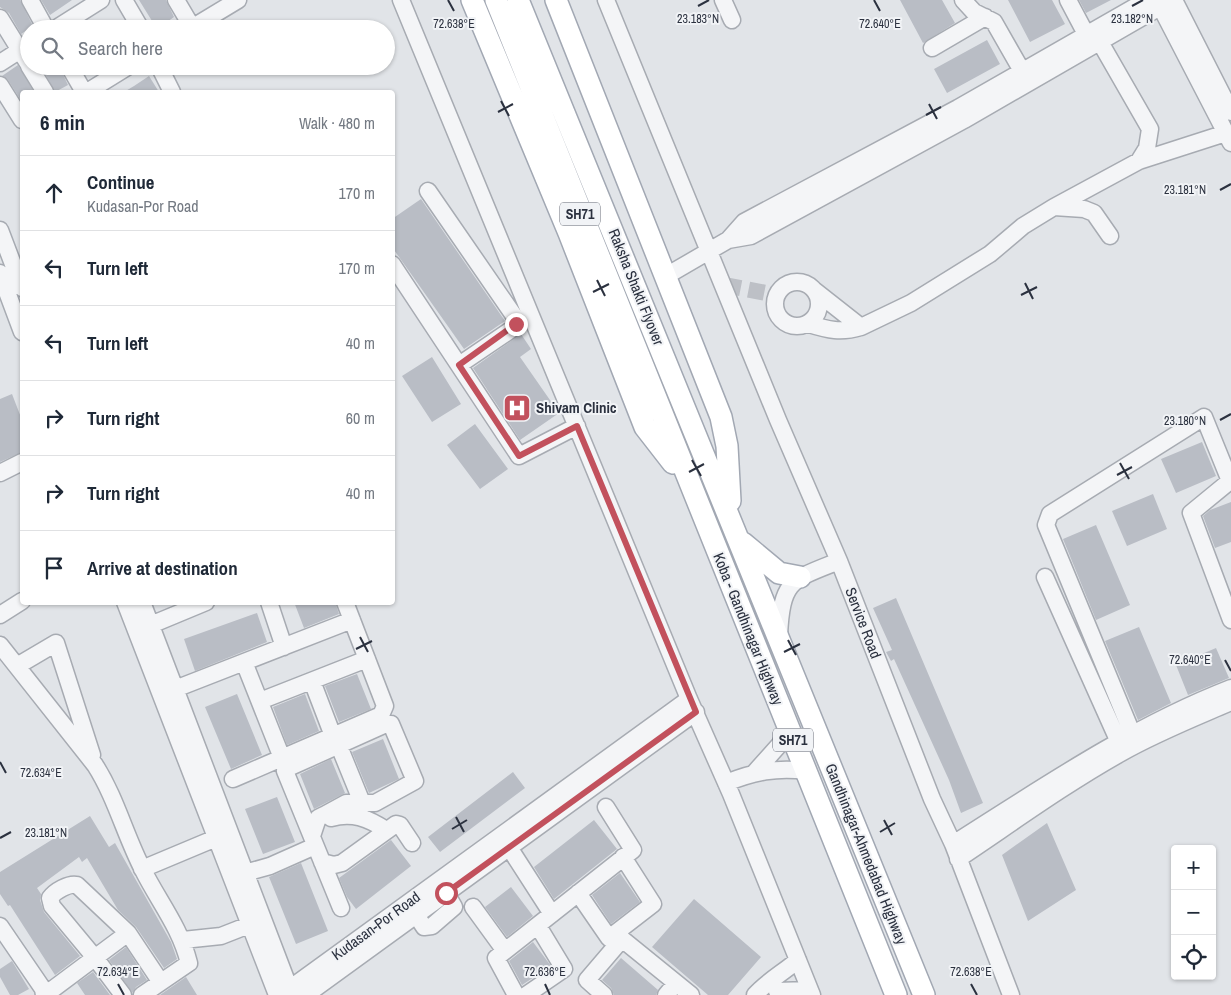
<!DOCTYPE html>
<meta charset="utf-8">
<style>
body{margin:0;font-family:"Archivo Narrow",sans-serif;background:#f6f6f7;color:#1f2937}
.controls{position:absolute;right:15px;bottom:15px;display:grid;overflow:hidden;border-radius:5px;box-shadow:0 1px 4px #0004}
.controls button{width:45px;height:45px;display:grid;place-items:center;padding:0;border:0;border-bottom:1px solid #e0e1e3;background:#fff;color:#1f2937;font:25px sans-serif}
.stop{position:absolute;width:15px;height:15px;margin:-11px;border:4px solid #c2515d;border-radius:50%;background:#fff}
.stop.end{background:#c2515d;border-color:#fff;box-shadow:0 1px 5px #0008}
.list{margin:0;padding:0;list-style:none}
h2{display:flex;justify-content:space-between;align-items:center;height:65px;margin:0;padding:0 20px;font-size:21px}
h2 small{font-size:16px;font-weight:400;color:#747a83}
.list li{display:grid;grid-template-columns:32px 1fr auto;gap:15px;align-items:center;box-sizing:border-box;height:75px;padding:0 20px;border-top:1px solid #e0e1e3}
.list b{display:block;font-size:19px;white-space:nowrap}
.list p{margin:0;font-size:16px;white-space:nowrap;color:#747a83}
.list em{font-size:16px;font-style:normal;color:#747a83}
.icon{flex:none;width:28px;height:28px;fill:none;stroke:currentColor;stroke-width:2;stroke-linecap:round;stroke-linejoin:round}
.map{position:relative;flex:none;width:1231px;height:995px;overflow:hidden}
.search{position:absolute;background:#fff;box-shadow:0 1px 4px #0004;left:20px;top:20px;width:375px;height:55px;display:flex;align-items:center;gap:12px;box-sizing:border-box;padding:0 18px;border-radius:28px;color:#747a83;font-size:19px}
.panel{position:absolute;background:#fff;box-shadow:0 1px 4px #0004;left:20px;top:90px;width:375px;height:515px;border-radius:5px}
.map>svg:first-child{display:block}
.building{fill:#b9bdc5}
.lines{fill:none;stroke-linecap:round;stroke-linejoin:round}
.minor-tunnel{stroke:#bdc0c6;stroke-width:16;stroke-dasharray:16 8;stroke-linecap:butt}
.minor-casing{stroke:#a7abb2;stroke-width:19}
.major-casing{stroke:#a2a8b3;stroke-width:24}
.minor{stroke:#f4f5f7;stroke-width:16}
.major{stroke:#fff;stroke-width:21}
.route{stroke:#c2515d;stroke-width:6}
.ticks{fill:none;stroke:#2b313f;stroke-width:2}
.labels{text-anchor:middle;stroke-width:4;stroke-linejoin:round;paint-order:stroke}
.shield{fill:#f1f3f6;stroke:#666b76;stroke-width:1}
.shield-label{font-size:14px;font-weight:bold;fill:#2b313f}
.street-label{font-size:15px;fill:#2b313f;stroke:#f1f3f6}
.poi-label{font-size:15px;font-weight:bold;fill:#2b313f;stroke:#f1f3f6;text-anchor:start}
.ticks-label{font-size:12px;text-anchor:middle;fill:#2b313f;stroke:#f1f3f6;stroke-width:4;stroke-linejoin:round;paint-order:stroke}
</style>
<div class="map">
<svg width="1231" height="995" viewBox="0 0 1231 995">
<rect width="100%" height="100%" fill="#e1e4e8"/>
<path class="building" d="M 0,0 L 20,0 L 33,26 L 21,34 L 9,13 L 0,7 Z
M 41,0 L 72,0 L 50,15 Z
M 139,0 L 166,0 L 174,17 L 157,29 Z
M 900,0 L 942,0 L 955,23 L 923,43 Z
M 1008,0 L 1052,0 L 1065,24 L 1030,42 Z
M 1079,0 L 1111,0 L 1086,13 Z
M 987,40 L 1000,64 L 947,93 L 934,69 Z
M 18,65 L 34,92 L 22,92 L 22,102 L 8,80 L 2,76 Z
M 41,66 L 59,66 L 68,85 L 55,92 Z
M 149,76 L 159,92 L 124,92 L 134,86 Z
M 421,199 L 505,321 L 464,349 L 392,247 L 392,219 Z
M 521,334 L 531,349 L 520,357 L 559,413 L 520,440 L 473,368 Z
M 432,357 L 461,404 L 432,422 L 402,376 Z
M 12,394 L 22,420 L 22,452 L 0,462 L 0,399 Z
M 475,424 L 508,469 L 480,489 L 447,445 Z
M 1202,442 L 1216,476 L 1176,493 L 1161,459 Z
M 1153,494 L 1167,529 L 1127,546 L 1112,511 Z
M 1231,502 L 1231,542 L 1215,548 L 1203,516 L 1210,510 Z
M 1096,525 L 1130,605 L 1096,620 L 1063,539 Z
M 896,598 L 983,803 L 961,813 L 949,780 L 894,659 L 891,661 L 886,652 L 892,650 L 873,608 Z
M 294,602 L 335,602 L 339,614 L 304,628 Z
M 257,613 L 267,642 L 195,671 L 184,639 Z
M 1139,627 L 1171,703 L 1138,720 L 1105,641 Z
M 1216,648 L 1229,678 L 1188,695 L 1176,665 Z
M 357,674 L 371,709 L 339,722 L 325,686 Z
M 237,694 L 262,755 L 231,769 L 205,707 Z
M 305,694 L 319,731 L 287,745 L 273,707 Z
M 383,739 L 399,779 L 369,793 L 352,752 Z
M 331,759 L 345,793 L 314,809 L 300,774 Z
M 513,772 L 525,788 L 440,852 L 428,837 Z
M 277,797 L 295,842 L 263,854 L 245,809 Z
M 90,816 L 109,847 L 115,843 L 171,942 L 177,959 L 164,968 L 136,927 L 118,910 L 87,858 L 82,862 L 79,857 L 37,888 L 41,894 L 40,900 L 44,912 L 80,956 L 55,975 L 10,905 L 8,906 L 0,894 L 0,872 Z
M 594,820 L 617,849 L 554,899 L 534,867 Z
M 1047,823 L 1076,890 L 1028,921 L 1002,855 Z
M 391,840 L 411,866 L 356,909 L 347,897 L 339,878 Z
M 301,863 L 328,931 L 296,944 L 269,877 Z
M 620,873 L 640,902 L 611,924 L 592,895 Z
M 511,887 L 533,916 L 507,937 L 485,907 Z
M 694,899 L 761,957 L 728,995 L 708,995 L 652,947 Z
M 533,942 L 551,966 L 522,985 L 509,961 Z
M 126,947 L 147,980 L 136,987 L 133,993 L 109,960 Z
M 621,958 L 658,990 L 656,995 L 614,995 L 611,988 L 602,980 Z
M 12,961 L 29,989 L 18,995 L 10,995 L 0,977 L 0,969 Z
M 93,972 L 110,995 L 85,995 L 77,983 Z
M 186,977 L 197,995 L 160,995 Z"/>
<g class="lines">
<path class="minor-tunnel" d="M 725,285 L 776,295"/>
<g class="minor-casing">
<path id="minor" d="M 30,0 L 46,29
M 124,0 L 141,29
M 176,0 L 192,27
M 401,0 L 689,699 L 731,794 L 812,995
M 606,0 L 778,420 L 839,561 L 932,799 L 953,844 L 1011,995
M 723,0 L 732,20
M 963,0 L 974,12 L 994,22 L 1022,71
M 1068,0 L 1087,36
M 1157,0 L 1231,143
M 1174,0 L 1231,112
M 0,18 L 29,65
M 55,29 L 101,0
M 190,29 L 238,0
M 1100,42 L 1150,129 L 1147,148 L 1139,161
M 932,48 L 985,17
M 0,63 L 28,45
M 29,66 L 45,92
M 69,66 L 84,92
M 159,66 L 172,92
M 0,85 L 22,120
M 87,92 L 129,66
M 428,191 L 517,320 L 512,329 L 459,365
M 1054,207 L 1139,161 L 1226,133
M 0,230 L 22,288
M 728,240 L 751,236 L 964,120 L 1172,0
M 392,264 L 519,456 L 577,426
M 0,273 L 22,332
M 666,276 L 728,240 L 744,222 L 958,108 L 1147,0
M775 304a22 22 0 1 1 44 0a22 22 0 1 1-44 0Z
M 809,324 C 828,330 841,333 861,327 L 814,290
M 861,327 L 911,303 L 990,254 L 1023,226 L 1054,207 L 1084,209 L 1094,213 L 1110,236
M 0,473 L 22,462
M 1045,577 L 1118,740
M 125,602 L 277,995
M 142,602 L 292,995
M 269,602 L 284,647
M 0,615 L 22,601
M 141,629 L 206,602
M 779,635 C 782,580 791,580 839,561
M 0,645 L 95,765 C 116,798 125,835 143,870 C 159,902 180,927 189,963 L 142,995
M 244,662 L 282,758
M 17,666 L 56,643 L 92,755
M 312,681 L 333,736
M 175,689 L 352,620
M 260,701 L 367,659
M 1132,733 L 1046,525 L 1050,514 L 1204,417 L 1230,481 L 1191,513 L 1231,620
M 339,746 L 363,805
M 755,772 L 780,744 L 788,728
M 233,779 L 381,715 L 385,706 L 345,602
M 726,783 C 753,772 777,767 806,771
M 331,818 C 352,812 368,818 386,830
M 312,836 L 318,818 L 324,815 L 346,803 L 375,803 L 415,781 L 391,724 L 386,724 L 288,768 L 285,771 L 341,908
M 503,838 L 552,914
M 953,844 C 1043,787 1131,727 1231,688
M 958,859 C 1012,823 1064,785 1121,753 C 1156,733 1194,718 1231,702
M 322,862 L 334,865 L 342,863 L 396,824 L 400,825 L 412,843
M 142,869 L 216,838
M 245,873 L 270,866 L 315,846
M 578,893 L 609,938 L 653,904 L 623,857
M 411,907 L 424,927 L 432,926 L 454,907 L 446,893
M 473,907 L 505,951 L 633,850 L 606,807
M 0,926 L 43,989 L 44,995
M 183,940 L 221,936 L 249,925
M 505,951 L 496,958 L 516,995
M 777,991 L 810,990
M 45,995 L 128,933
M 123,995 L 96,959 L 52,906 L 50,898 C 55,891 69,883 77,885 L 128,933 L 160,981
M 281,995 L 689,699
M 306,995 L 696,712
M 526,995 L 564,969 L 538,926
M 604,995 L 587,980 L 622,939 L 691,995
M 666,995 L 676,983
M 755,995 C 766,982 784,972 798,960"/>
</g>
<g class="major-casing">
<path id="major" d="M 472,0 L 569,233 L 645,427 L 673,463
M 496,0 L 896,995
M 518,0 L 924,995
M 556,0 L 721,417 L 727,446 L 730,501
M 743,543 L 779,573 L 800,577"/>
</g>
<use href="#minor" class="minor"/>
<use href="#major" class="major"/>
</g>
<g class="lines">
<path class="route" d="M 446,893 L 696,712 L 577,426 L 519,456 L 459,365 L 516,324"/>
</g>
<path class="ticks" d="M 448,0 L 454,11M 874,0 L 880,11M 698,6 L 709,0M 1132,6 L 1143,0M 501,101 L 509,116M 929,104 L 937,119M 498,112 L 513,104M 926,115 L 941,107M 1220,190 L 1231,184M 597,280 L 605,296M 1025,283 L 1033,299M 593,292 L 609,284M 1021,295 L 1037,287M 1220,420 L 1231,414M 692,460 L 701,476M 1120,463 L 1129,479M 689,472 L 704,464M 1117,475 L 1132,467M 360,637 L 368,652M 788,640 L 796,655M 356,649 L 372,641M 784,652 L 800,644M 1225,660 L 1231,671M 0,762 L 6,773M 456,817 L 464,832M 884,820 L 892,835M 452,829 L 467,820M 880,832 L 895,823M 0,838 L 11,832M 118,984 L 124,995M 545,984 L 550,995M 971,984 L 977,995"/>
<defs>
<g id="hospital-square" transform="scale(1.4375)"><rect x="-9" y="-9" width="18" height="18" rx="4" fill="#c2515d" stroke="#f1f3f6"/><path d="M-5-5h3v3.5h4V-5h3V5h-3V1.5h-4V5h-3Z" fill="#fff"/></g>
</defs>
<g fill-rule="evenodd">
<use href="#hospital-square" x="517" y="408"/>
</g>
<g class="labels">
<g class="shield">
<rect x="560" y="202.5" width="40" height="23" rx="4"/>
<rect x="773" y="728.5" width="40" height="23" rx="4"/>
</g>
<g class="shield-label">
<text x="580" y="219">SH71</text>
<text x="793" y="745">SH71</text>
</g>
<g class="street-label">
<text transform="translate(636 287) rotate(68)" y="5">Raksha Shakti Flyover</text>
<text transform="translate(863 623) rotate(69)" y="5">Service Road</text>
<text transform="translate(748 629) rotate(68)" y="5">Koba - Gandhinagar Highway</text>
<text transform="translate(866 854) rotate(68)" y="5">Gandhinagar-Ahmedabad Highway</text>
<text transform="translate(376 926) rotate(-36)" y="5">Kudasan-Por Road</text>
</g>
<g class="poi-label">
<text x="536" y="413">Shivam Clinic</text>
</g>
</g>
<g class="ticks-label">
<text x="698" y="23">23.183°N</text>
<text x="1132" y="23">23.182°N</text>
<text x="454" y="28">72.638°E</text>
<text x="880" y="28">72.640°E</text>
<text x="1185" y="194">23.181°N</text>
<text x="1185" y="425">23.180°N</text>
<text x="1190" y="664">72.640°E</text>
<text x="41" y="777">72.634°E</text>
<text x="46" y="837">23.181°N</text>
<text x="118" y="976">72.634°E</text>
<text x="545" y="976">72.636°E</text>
<text x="971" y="976">72.638°E</text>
</g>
</svg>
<div class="controls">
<button>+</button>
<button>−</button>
<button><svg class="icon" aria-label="locate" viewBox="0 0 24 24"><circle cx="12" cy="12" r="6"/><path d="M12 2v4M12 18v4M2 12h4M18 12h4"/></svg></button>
</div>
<div class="stop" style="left:446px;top:893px"></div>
<div class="stop end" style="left:516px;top:324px"></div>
<div class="search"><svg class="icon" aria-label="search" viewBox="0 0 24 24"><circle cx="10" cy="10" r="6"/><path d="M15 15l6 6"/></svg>Search here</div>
<section class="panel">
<h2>6 min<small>Walk · 480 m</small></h2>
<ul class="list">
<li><svg class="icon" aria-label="ahead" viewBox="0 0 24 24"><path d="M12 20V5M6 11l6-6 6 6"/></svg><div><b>Continue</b><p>Kudasan-Por Road</p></div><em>170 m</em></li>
<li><svg class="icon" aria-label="left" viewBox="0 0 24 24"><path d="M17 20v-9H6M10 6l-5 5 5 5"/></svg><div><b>Turn left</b></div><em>170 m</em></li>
<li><svg class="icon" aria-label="left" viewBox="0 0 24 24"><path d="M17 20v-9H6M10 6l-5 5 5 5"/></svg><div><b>Turn left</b></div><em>40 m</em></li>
<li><svg class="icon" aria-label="right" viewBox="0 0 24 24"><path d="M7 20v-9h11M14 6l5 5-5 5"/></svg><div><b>Turn right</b></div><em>60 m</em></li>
<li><svg class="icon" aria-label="right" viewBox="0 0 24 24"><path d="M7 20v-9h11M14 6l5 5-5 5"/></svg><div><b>Turn right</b></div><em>40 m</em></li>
<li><svg class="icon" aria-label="arrive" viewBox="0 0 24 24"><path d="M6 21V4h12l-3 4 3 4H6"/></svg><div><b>Arrive at destination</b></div></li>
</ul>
</section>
</div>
